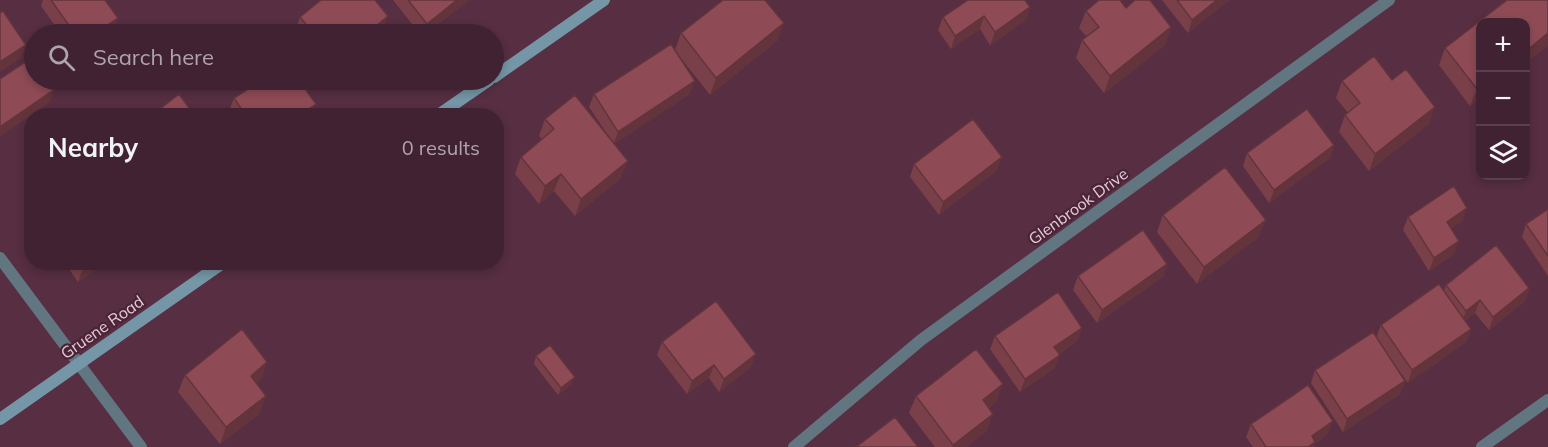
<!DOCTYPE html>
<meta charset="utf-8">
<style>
body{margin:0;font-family:Mulish,sans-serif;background:#4c2f3e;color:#f1f3f6}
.controls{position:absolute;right:18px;top:18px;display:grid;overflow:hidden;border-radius:12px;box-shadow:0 3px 9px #0003}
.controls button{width:54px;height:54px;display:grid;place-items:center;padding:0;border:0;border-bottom:2px solid #5a3f4d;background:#412232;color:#f1f3f6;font:30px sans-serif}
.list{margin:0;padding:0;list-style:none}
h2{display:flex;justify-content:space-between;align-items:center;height:78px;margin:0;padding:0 24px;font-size:26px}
h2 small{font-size:20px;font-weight:400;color:#aea4ac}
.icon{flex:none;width:33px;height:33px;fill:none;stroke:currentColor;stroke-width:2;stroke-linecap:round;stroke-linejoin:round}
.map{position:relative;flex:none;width:1548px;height:447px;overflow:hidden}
.search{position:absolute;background:#412232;box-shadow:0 3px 9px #0003;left:24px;top:24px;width:480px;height:66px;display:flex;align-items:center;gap:15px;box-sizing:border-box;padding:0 21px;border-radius:33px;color:#aea4ac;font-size:22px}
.panel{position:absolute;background:#412232;box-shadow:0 3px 9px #0003;left:24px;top:108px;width:480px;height:162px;border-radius:24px}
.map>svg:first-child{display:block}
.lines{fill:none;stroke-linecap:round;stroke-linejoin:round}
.street{stroke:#627681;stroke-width:12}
.secondary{stroke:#7496a6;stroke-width:12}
.wall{fill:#7a404a}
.shaded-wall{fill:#63343c}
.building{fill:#8e4b56;stroke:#63343c;stroke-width:1.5}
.labels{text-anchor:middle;stroke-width:4.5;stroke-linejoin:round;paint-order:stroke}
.street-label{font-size:16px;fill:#e6ccd7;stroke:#4b2438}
</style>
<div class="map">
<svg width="1548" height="447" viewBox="0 0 1548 447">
<rect width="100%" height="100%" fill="#572e42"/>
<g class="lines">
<path class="street" d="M 0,258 L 141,447
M 794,447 L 921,340 L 1389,0
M 1482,447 L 1548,400"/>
<path class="secondary" d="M 494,77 L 604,0
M 437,116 L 489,80
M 0,419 L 224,262"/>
</g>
<path class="wall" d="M 43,0 L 105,0 L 113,31 L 108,34 L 61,34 L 41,6 Z
M 393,0 L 469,0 L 425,34 L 420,34 Z
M 1162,0 L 1229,0 L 1188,33 Z
M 1030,7 L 1026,20 L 990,45 L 980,29 L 951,49 L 938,30 L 943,17 Z
M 1126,8 L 1171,27 L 1165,45 L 1104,93 L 1076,58 L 1082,40 L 1087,37 L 1079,28 L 1086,11 Z
M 300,17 L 382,33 L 383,34 L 294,34 Z
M 1480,22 L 1480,98 L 1470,106 L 1439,65 L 1445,48 Z
M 681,33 L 778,40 L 710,95 L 676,52 L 690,94 L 614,144 L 621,178 L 575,216 L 554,191 L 539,204 L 515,174 L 521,157 L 542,139 L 539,136 L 545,119 L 609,137 L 589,107 L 594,94 L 675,50 Z
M 346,80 L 361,80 L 352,87 Z
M 1392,80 L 1429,124 L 1369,171 L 1339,132 L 1345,115 L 1348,113 L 1336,98 L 1342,81 Z
M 234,98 L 311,116 L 232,116 L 229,111 Z
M 1334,145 L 1330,158 L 1269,203 L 1243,166 L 1247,153 Z
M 914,164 L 997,170 L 939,215 L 910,177 Z
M 1548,209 L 1548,276 L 1522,237 L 1526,224 Z
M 1163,215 L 1259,237 L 1197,284 L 1157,232 Z
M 1408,217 L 1463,221 L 1451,228 L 1454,254 L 1429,271 L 1403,230 Z
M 64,262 L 107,262 L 78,282 Z
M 1167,264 L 1163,277 L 1097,323 L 1073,290 L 1078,276 Z
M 1446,285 L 1529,288 L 1525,301 L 1489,330 L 1475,313 L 1465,321 L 1471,329 L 1466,342 L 1408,383 L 1383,348 L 1405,381 L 1400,394 L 1343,432 L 1311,383 L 1315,370 L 1376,338 L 1381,325 L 1444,291 Z
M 1082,328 L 1077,341 L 1059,354 L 1055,368 L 1020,392 L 990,349 L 995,336 Z
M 662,342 L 751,367 L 719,392 L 709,378 L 687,394 L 657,355 Z
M 536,356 L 572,384 L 558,395 L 534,364 Z
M 267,362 L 261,379 L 256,383 L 260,413 L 220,444 L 178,392 L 185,375 Z
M 916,396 L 997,401 L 989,408 L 987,431 L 966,447 L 935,447 L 909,413 Z
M 1251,424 L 1328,434 L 1315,444 L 1313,447 L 1253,447 L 1246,437 Z"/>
<path class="shaded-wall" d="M 457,0 L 469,0 L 425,34 L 423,34 L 427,24 Z
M 1217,0 L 1229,0 L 1188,33 L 1192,20 Z
M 1030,7 L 1026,20 L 990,45 L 995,32 Z
M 388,16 L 381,33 L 376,26 Z
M 984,16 L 980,29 L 951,49 L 955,36 Z
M 118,18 L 113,31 L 108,34 L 94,34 Z
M 784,23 L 778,40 L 710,95 L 716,78 Z
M 1171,27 L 1165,45 L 1104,93 L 1110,76 Z
M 1548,33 L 1548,46 L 1526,63 L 1526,51 Z
M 26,45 L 21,58 L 0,72 L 0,62 Z
M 354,80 L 361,80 L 352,87 Z
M 695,81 L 690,94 L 613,145 L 618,132 Z
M 1480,86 L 1480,98 L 1470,106 L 1477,89 Z
M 55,89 L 50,102 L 0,137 L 0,127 Z
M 316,104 L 311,116 L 299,116 Z
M 1435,107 L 1429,124 L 1369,171 L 1375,154 Z
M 1334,145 L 1330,158 L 1269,203 L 1274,190 Z
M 1002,157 L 997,170 L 939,215 L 943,202 Z
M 628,161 L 621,178 L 575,216 L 581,199 Z
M 561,174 L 554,191 L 539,204 L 545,186 Z
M 1467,208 L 1463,221 L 1442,235 L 1447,222 Z
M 1266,220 L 1259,237 L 1197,284 L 1204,267 Z
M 1459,241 L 1454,254 L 1429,271 L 1434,258 Z
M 88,262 L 107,262 L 78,282 L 84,265 Z
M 1167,264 L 1163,277 L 1097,323 L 1102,310 Z
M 1529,288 L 1525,301 L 1489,330 L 1493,317 Z
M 1480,300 L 1475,313 L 1462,324 L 1466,311 Z
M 1082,328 L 1077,341 L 1050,360 L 1054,347 Z
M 1471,329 L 1466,342 L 1408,383 L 1412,370 Z
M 756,354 L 751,367 L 719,392 L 724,379 Z
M 1060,355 L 1055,368 L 1020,392 L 1025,379 Z
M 267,362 L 261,379 L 244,393 L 251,376 Z
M 714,365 L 709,378 L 687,394 L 692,381 Z
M 575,377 L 572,384 L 558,395 L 561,388 Z
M 1405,381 L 1400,394 L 1343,432 L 1347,419 Z
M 1003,384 L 997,401 L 977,417 L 983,400 Z
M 266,396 L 260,413 L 220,444 L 226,427 Z
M 993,414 L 987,431 L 966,447 L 952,447 L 953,445 Z
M 1333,421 L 1328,434 L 1315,444 L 1313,447 L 1308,447 L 1312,436 Z"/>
<path class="building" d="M 51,0 L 105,0 L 118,18 L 94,34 L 75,34 Z
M 321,0 L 375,0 L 388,16 L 376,26 L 383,34 L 314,34 L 300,17 Z
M 408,0 L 457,0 L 427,24 Z
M 723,0 L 765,0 L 784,23 L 716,78 L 681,33 Z
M 968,0 L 1025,0 L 1030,7 L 995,32 L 984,16 L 955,36 L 943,17 Z
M 1099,0 L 1120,0 L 1126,8 L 1135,0 L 1150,0 L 1171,27 L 1110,76 L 1082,40 L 1099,27 L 1086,11 Z
M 1177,0 L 1217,0 L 1192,20 Z
M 1507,0 L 1548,0 L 1548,33 L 1526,51 L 1526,22 L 1480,22 L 1480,86 L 1477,89 L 1445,48 Z
M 3,11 L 26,45 L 0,62 L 0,13 Z
M 671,44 L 695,81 L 618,132 L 594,94 Z
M 1374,56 L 1392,80 L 1406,69 L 1435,107 L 1375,154 L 1345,115 L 1360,103 L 1342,81 Z
M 33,57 L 34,58 L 34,80 L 49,80 L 55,89 L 0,127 L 0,79 Z
M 262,80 L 299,80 L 316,104 L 299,116 L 246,116 L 234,98 Z
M 179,94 L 195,116 L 151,116 Z
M 575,95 L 628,161 L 581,199 L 561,174 L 545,186 L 521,157 L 554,129 L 545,119 Z
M 1307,109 L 1334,145 L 1274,190 L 1247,153 Z
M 973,119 L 1002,157 L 943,202 L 914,164 Z
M 1225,167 L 1266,220 L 1204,267 L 1163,215 Z
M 1454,186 L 1467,208 L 1447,222 L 1459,241 L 1434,258 L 1408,217 Z
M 1548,209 L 1548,256 L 1526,224 Z
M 1143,230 L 1167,264 L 1102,310 L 1078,276 Z
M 1496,245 L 1529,288 L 1493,317 L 1480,300 L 1466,311 L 1446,285 Z
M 1439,284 L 1471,329 L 1412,370 L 1381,325 Z
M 1058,292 L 1082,328 L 1054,347 L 1060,355 L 1025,379 L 995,336 Z
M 716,301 L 756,354 L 724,379 L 714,365 L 692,381 L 662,342 Z
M 242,329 L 267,362 L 251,376 L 266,396 L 226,427 L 185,375 Z
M 1373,332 L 1405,381 L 1347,419 L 1315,370 Z
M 550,345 L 575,377 L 561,388 L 536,356 Z
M 976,349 L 1003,384 L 983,400 L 993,414 L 953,445 L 916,396 Z
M 1308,385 L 1333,421 L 1312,436 L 1315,442 L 1308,447 L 1266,447 L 1251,424 Z
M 895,417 L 918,447 L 856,447 Z"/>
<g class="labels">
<g class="street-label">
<text transform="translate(1078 206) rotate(-36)" y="6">Glenbrook Drive</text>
<text transform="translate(102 327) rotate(-35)" y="6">Gruene Road</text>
</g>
</g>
</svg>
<div class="controls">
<button>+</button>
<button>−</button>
<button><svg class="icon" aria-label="layers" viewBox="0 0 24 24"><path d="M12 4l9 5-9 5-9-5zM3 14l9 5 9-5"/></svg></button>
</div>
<div class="search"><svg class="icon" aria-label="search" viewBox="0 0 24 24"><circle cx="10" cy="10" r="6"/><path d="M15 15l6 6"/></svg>Search here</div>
<section class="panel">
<h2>Nearby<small>0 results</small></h2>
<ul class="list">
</ul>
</section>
</div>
